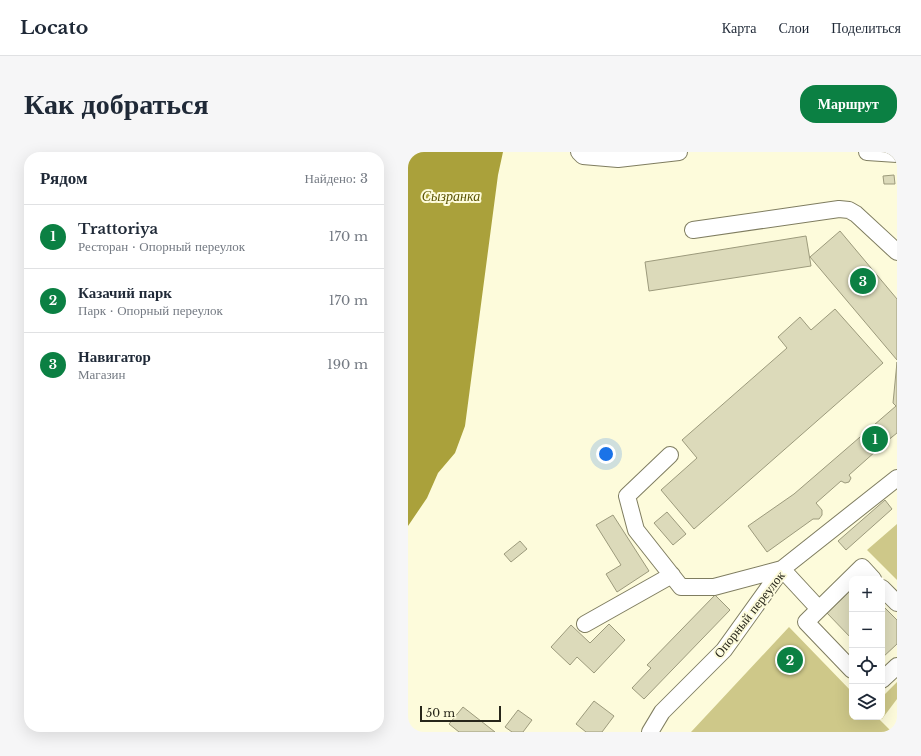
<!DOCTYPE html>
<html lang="ru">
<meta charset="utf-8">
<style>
body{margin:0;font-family:"Libre Baskerville",serif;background:#f6f6f7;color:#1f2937}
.controls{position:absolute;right:12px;bottom:12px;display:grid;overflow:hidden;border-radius:8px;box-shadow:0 4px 16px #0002}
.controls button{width:36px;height:36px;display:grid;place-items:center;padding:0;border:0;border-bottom:1px solid #e0e1e3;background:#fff;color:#1f2937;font:20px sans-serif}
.scale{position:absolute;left:12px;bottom:10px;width:81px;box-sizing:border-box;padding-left:4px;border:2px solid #27261a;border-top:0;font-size:11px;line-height:14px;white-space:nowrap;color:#27261a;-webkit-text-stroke:3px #fdfbdb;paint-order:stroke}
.you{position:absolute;left:198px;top:302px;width:14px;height:14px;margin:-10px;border:3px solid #fff;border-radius:50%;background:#1a73e8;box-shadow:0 0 0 6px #1a73e833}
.badge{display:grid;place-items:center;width:26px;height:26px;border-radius:50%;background:#0b8043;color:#fff;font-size:13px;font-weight:700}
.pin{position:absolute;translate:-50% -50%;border:2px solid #fff;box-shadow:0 1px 4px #0006}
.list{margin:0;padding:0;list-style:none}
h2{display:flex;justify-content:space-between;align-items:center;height:52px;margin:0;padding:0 16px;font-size:17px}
h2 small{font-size:13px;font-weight:400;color:#747a83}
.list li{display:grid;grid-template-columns:26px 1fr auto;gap:12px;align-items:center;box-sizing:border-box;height:64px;padding:0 16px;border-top:1px solid #e0e1e3}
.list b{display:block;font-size:15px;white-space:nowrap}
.list p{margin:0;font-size:13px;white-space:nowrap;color:#747a83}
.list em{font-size:13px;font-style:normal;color:#747a83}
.icon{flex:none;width:22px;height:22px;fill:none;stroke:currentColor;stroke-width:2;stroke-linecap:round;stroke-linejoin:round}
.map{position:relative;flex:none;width:489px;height:580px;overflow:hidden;border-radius:16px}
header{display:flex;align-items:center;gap:24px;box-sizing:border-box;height:56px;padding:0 20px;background:#fff;border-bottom:1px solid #e0e1e3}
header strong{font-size:19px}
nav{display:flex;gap:22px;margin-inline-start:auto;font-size:14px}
.intro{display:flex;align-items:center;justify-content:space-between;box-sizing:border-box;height:96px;padding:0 24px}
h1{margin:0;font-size:28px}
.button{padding:10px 18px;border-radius:16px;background:#0b8043;color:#fff;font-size:14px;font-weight:700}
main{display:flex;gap:24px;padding:0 24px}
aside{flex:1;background:#fff;border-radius:16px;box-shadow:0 4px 16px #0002}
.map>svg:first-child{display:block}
.green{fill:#cec889}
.water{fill:#aaa13b}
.building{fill:#dcdaba;stroke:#9c9a7c}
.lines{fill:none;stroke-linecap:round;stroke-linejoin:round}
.minor-casing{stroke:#7f7d60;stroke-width:18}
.minor{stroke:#fff;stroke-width:16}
.labels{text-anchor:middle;stroke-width:4;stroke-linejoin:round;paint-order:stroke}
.street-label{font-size:13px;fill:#27261a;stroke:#fdfbdb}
.water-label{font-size:14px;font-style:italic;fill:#5b5403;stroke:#fdfbdb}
</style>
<header>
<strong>Locato</strong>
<nav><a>Карта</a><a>Слои</a><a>Поделиться</a></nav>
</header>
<div class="intro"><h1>Как добраться</h1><a class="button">Маршрут</a></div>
<main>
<aside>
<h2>Рядом<small>Найдено: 3</small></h2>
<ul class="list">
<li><span class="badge">1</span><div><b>Trattoriya</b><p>Ресторан · Опорный переулок</p></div><em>170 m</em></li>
<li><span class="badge">2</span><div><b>Казачий парк</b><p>Парк · Опорный переулок</p></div><em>170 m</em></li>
<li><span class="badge">3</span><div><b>Навигатор</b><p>Магазин</p></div><em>190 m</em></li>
</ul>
</aside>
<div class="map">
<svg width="489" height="580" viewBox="0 0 489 580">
<rect width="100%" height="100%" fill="#fdfbdb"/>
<path class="green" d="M 489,372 L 489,428 L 459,398 Z
M 381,475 L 444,540 L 444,565 L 469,565 L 484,580 L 283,580 Z
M 489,530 L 489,547 L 474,567 L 472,565 L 474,565 L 474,545 Z"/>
<path class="water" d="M 0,0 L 95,0 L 90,23 L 57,274 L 47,301 L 30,321 L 19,346 L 0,374 Z"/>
<path class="building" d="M 486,23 L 487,32 L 476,32 L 475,24 Z
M 432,79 L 489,147 L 489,208 L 402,105 Z
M 398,84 L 403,114 L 241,139 L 237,110 Z
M 427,157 L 475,211 L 286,377 L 253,338 L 289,306 L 274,288 L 379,196 L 370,185 L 392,165 L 403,178 Z
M 489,210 L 489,281 L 474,293 L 475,297 L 472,300 L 468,299 L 441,323 L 443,326 L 441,330 L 437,331 L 433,329 L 408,351 L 414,358 L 414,363 L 411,367 L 405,367 L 359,400 L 340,374 L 386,342 L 488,254 L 485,251 Z
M 477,348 L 484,357 L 438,398 L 430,389 Z
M 259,360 L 278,382 L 265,393 L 246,371 Z
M 205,363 L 241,419 L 209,440 L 198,422 L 213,413 L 188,373 Z
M 112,389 L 119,397 L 103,410 L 96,402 Z
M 444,437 L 444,487 L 419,461 Z
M 307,443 L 322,458 L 236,547 L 224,536 L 243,516 L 239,513 Z
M 474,453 L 489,468 L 489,492 L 474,506 Z
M 201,472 L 217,488 L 186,521 L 169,505 L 162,513 L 143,495 L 163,473 L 182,491 Z
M 186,549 L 206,564 L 194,580 L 178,580 L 168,572 Z
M 55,555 L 87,580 L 51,580 L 41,572 Z
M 110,558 L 124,568 L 115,580 L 104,580 L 97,575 Z"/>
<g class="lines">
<g class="minor-casing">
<path id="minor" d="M 171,0 L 175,4 L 210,7 L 271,0
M 459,0 L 489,2
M 285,78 L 431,57 L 441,58 L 448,62 L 489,100
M 262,303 L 219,344 L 228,378 L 273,435 L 306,435 L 374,417 L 411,457
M 474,436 L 489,451
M 177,472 L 264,423
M 444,518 L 398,470 L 454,415 L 465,427
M 474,528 L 489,514
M 242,580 L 254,560 L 316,498 L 374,417 L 489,326"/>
</g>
<use href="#minor" class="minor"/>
</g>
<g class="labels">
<g class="street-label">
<text transform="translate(341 462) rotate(-52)" y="5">Опорный переулок</text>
</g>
<g class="water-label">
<text x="43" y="49">Сызранка</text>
</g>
</g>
</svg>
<div class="controls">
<button>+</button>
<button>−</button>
<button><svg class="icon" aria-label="locate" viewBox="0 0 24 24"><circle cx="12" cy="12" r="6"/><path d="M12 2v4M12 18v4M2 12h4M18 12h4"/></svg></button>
<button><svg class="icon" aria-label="layers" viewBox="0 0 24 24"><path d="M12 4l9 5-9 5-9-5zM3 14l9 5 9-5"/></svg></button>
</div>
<div class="scale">50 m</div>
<div class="you"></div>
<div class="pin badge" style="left:467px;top:287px">1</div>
<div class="pin badge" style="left:382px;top:508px">2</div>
<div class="pin badge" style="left:455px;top:129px">3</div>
</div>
</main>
